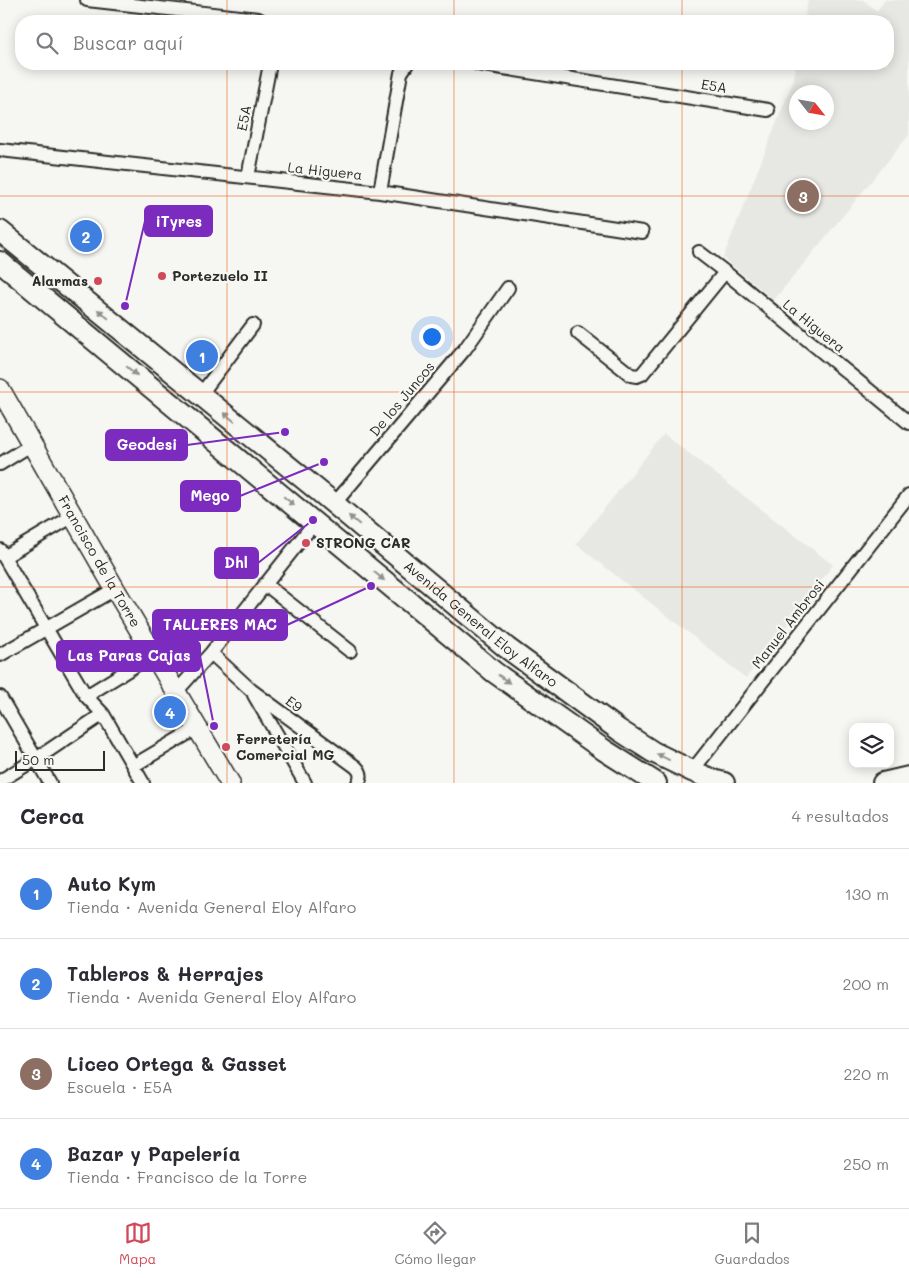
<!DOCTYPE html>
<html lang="es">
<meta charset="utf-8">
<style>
body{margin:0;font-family:Mali,sans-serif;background:#f7f7f7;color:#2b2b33}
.controls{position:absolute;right:15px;bottom:15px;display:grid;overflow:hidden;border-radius:10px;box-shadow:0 2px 12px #0003}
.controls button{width:45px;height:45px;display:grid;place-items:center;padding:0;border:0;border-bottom:1px solid #e1e1e2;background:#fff;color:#2b2b33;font:25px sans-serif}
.compass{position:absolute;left:789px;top:85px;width:45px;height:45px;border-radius:50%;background:#fff;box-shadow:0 2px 12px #0003;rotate:121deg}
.scale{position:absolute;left:15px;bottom:12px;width:90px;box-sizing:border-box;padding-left:5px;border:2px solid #2b2b2b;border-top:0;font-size:14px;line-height:18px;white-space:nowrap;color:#2b2b2b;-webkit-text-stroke:4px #f6f6f2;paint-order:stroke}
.you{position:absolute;left:431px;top:336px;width:18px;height:18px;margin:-12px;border:4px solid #fff;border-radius:50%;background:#1a73e8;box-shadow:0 0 0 8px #1a73e833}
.badge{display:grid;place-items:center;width:32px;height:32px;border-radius:50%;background:#d1495b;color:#fff;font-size:16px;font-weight:700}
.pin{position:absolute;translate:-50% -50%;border:2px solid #fff;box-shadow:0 1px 5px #0006}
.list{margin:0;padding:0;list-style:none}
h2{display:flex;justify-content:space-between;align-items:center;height:65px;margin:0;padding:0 20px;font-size:21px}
h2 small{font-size:16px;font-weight:400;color:#7c7c81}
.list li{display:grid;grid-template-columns:32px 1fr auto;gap:15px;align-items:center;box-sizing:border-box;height:90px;padding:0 20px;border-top:1px solid #e1e1e2}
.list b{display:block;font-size:19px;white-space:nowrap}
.list p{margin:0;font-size:16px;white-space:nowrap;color:#7c7c81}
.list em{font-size:16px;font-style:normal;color:#7c7c81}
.icon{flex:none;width:28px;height:28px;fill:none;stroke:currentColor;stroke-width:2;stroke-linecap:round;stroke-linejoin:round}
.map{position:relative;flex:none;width:909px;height:783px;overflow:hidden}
.search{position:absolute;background:#fff;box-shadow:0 2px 12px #0003;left:15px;right:15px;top:15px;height:55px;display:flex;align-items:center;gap:12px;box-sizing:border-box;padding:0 18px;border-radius:20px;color:#7c7c81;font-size:19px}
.sheet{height:425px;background:#fff}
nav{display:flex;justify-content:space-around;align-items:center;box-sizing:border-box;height:70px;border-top:1px solid #e1e1e2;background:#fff;font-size:14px;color:#7c7c81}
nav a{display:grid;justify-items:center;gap:2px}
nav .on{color:#d1495b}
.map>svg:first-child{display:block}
.built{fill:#e7e7e3;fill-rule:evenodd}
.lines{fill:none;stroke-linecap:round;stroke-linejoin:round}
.street-casing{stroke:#2b2b2b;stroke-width:16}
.secondary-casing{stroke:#2b2b2b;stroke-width:22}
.primary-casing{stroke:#2b2b2b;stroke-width:24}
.street{stroke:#f6f6f2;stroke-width:12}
.secondary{stroke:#f6f6f2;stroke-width:19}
.primary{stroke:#f6f6f2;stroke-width:20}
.oneway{fill:#90908e}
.grid{fill:none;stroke:#e8590c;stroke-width:1;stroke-opacity:0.55}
.poi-dot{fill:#d1495b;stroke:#f6f6f2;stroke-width:2}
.labels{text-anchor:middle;stroke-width:4.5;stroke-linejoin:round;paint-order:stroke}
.street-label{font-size:14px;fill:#2b2b2b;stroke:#f6f6f2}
.poi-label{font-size:14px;font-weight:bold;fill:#2b2b2b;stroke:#f6f6f2;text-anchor:start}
.leader{fill:none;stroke:#7b2cbf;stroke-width:2}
.callout-dot{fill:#7b2cbf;stroke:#f6f6f2;stroke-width:2}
.callout{fill:#7b2cbf;stroke:#7b2cbf;stroke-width:2}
.callout-label{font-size:15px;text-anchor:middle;font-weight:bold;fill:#fff}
</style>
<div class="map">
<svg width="909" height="783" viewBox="0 0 909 783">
<rect width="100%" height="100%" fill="#f6f6f2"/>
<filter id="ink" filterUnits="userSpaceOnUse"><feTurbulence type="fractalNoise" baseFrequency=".02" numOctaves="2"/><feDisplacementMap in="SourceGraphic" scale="10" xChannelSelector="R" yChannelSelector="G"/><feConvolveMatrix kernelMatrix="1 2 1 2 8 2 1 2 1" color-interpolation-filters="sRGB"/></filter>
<g filter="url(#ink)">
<path class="built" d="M 808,0 L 863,0 L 877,11 L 885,0 L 909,0 L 909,135 L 774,300 L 723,258 L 794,79 L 796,64 L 888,64 L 888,21 L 804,21 ZM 796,92 L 826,92 L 826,122 L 796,122 Z
M 664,434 L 833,565 L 746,678 L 576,544 Z"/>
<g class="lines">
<g class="street-casing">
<path id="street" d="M 87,0 L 258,19 L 262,21
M 478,64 L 768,110
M 0,150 L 380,192 L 642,232
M 248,177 L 270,64
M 380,192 L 401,73 L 407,64
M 699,252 L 725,272 L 909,423
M 578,333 L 631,375 L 637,376 L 642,374 L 725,272
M 201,394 L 253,325
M 0,464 L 31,445
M 335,503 L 465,349 L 508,288
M 0,550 L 86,696 L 103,714 L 143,783
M 4,557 L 73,516
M 265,584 L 350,651
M 211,653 L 251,690 L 356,767 C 361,772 362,777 358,783
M 0,655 L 115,589
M 176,692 L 211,653 L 315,522
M 254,695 L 305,783
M 86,696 L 154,654
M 0,697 L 50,783
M 133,766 L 197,728
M 692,771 L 909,495
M 0,781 L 36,759 L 103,714"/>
</g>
<g class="secondary-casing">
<g id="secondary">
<path id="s1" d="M 0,389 L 115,589 L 230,783"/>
</g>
</g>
<g class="primary-casing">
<g id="primary">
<path id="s2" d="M 0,231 L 326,497 L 507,648 L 619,730 L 653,752 L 692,771 L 716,781 L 724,783"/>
<path d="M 0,262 L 494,672 L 604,750 L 656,783"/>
<path d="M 883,783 L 909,777"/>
</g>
</g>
<use href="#street" class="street"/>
<use href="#secondary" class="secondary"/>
<use href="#primary" class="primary"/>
</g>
<defs><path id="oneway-solid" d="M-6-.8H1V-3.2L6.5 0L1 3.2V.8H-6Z" transform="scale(1.25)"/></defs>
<g class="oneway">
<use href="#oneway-solid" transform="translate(103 314) rotate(-141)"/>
<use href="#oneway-solid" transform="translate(132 371) rotate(40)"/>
<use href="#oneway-solid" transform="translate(229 417) rotate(-141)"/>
<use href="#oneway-solid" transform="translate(289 501) rotate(39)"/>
<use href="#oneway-solid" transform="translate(354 520) rotate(-140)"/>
<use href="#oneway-solid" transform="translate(379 576) rotate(40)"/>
<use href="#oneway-solid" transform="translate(504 679) rotate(36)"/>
<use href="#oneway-solid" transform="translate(663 757) rotate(-154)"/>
</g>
</g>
<path class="grid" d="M 227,0 L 227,21M 454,0 L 454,21M 682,0 L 682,21M 227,64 L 227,783M 454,64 L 454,783M 682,64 L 682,783M 0,196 L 909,196M 0,392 L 909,392M 0,587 L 909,587"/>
<g class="poi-dot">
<circle cx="162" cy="276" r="5"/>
<circle cx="98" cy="281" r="5"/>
<circle cx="306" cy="543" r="5"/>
<circle cx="226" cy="747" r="5"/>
</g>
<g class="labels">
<g class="street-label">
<text transform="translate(714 86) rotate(9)" y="5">E5A</text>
<text transform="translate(244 118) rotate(-79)" y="5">E5A</text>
<text transform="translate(325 171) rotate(6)" y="5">La Higuera</text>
<text transform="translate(814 326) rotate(39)" y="5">La Higuera</text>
<text transform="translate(402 399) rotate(-50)" y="5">De los Juncos</text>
<text dy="5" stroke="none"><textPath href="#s1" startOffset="199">Francisco de la Torre</textPath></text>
<text dy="5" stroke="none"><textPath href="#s2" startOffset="621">Avenida General Eloy Alfaro</textPath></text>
<text transform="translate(788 624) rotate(-52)" y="5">Manuel Ambrosi</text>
<text transform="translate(294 704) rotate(36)" y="5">E9</text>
</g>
<g class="poi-label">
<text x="172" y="281">Portezuelo II</text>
<text x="88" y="286" text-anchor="end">Alarmas</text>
<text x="316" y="548">STRONG CAR</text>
<text x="236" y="744">Ferretería<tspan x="236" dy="16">Comercial MG</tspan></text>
</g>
</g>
<path class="leader" d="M125 306L145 221M285 432L187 445M324 462L240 496M313 520L258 563M371 586L287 625M214 726L200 656"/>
<g class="callout-dot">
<circle cx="125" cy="306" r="5"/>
<circle cx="285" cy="432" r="5"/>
<circle cx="324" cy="462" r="5"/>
<circle cx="313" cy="520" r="5"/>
<circle cx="371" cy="586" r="5"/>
<circle cx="214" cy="726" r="5"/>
</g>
<g class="callout">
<rect x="145" y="206" width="67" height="30" rx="5"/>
<rect x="106" y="430" width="81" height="30" rx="5"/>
<rect x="181" y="481" width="59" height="30" rx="5"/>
<rect x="215" y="548" width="43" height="30" rx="5"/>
<rect x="153" y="610" width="134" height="30" rx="5"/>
<rect x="57" y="641" width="143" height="30" rx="5"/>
</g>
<g class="callout-label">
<text x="179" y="227">iTyres</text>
<text x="147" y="450">Geodesi</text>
<text x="210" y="501">Mego</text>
<text x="236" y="568">Dhl</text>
<text x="220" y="630">TALLERES MAC</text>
<text x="129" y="661">Las Paras Cajas</text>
</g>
</svg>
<div class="controls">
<button><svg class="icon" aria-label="layers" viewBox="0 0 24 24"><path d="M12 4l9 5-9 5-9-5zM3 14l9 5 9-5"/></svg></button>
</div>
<svg class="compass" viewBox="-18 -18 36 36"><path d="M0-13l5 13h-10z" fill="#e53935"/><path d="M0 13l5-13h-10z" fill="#7c7c81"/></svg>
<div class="scale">50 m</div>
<div class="you"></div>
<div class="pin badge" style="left:202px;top:356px;background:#3f7fe0">1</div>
<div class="pin badge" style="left:86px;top:236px;background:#3f7fe0">2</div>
<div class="pin badge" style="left:803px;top:196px;background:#8d6e63">3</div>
<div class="pin badge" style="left:170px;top:712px;background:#3f7fe0">4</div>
<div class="search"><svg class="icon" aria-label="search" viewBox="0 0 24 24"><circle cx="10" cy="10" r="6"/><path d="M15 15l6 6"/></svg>Buscar aquí</div>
</div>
<section class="sheet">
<h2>Cerca<small>4 resultados</small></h2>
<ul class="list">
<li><span class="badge" style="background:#3f7fe0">1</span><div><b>Auto Kym</b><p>Tienda · Avenida General Eloy Alfaro</p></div><em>130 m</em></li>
<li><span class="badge" style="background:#3f7fe0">2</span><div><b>Tableros &amp; Herrajes</b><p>Tienda · Avenida General Eloy Alfaro</p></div><em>200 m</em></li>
<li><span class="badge" style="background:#8d6e63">3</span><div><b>Liceo Ortega &amp; Gasset</b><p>Escuela · E5A</p></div><em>220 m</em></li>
<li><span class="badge" style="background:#3f7fe0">4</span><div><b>Bazar y Papelería</b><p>Tienda · Francisco de la Torre</p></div><em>250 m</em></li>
</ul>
</section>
<nav>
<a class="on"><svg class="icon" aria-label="map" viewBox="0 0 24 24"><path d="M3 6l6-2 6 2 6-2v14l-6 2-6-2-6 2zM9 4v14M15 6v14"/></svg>Mapa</a>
<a><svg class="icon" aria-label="directions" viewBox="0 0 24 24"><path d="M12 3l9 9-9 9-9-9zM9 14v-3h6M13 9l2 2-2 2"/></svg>Cómo llegar</a>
<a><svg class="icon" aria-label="saved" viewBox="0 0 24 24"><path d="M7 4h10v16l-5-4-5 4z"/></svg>Guardados</a>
</nav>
